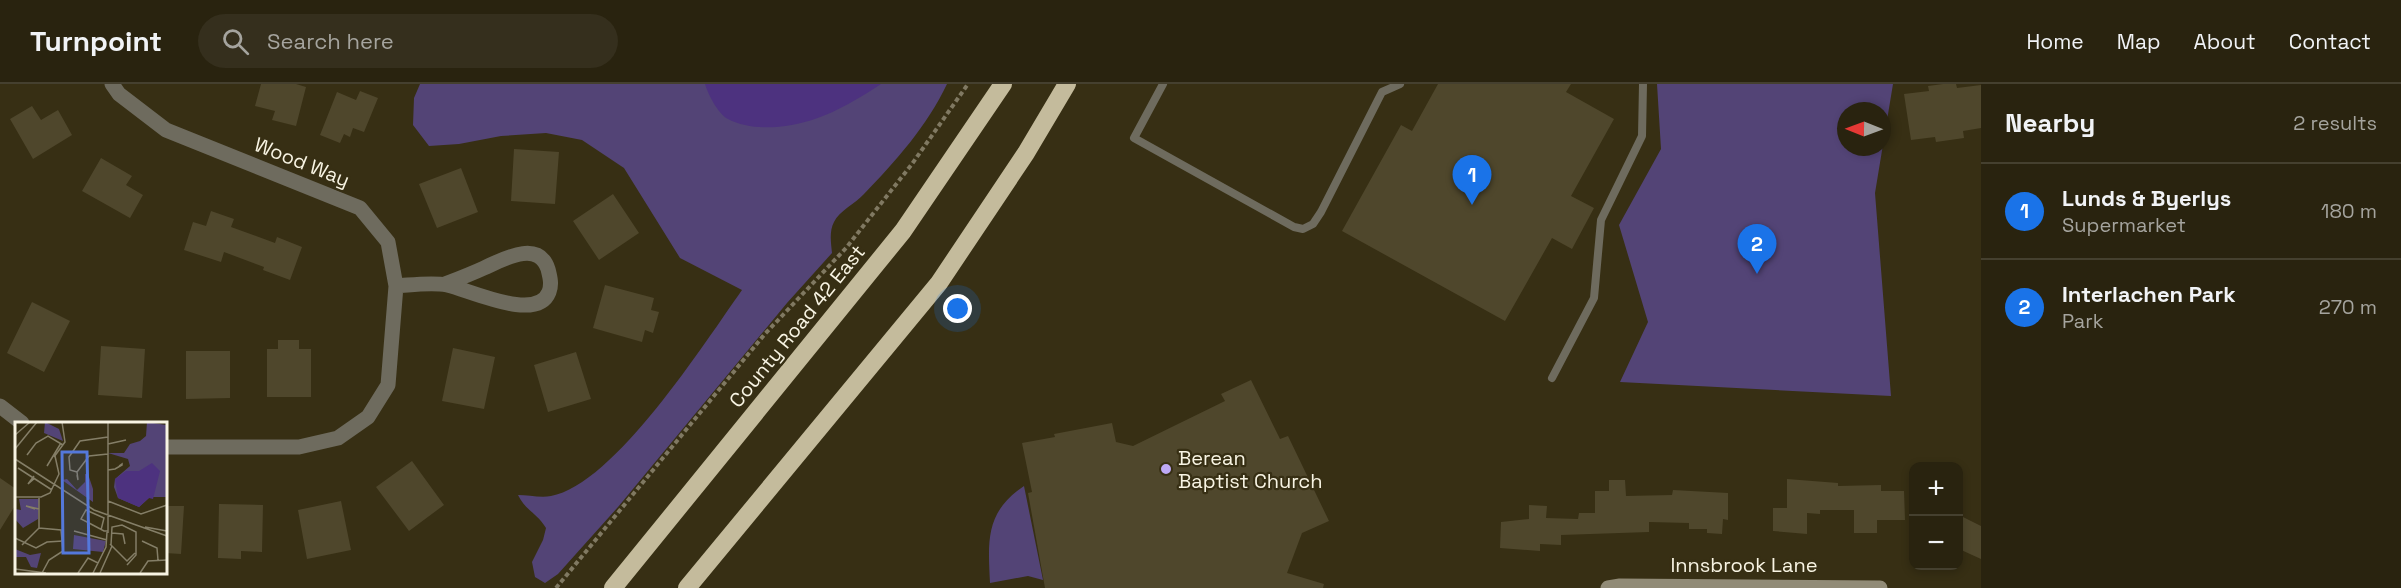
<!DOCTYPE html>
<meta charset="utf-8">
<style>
body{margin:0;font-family:"Space Grotesk",sans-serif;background:#352f1d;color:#f1f3f6}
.controls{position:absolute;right:18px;bottom:18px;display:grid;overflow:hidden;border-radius:12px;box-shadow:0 3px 9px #0003}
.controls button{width:54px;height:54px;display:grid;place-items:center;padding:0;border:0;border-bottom:2px solid #45402f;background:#29230f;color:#f1f3f6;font:30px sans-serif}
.compass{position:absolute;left:1837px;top:18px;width:54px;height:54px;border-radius:50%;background:#29230f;box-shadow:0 3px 9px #0003;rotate:271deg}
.you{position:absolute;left:958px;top:225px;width:21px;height:21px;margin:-15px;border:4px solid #fff;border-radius:50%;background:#1a73e8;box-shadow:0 0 0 9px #1a73e833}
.badge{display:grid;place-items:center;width:39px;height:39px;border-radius:50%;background:#1a73e8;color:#fff;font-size:20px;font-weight:700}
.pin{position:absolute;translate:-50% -50px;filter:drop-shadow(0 2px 3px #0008)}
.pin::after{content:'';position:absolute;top:32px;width:21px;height:18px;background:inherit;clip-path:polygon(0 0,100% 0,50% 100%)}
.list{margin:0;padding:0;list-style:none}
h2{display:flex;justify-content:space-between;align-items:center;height:78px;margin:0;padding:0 24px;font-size:26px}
h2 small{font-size:20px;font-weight:400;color:#a5a49e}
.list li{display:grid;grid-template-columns:39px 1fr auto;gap:18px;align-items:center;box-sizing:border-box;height:96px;padding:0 24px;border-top:2px solid #45402f}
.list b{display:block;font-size:22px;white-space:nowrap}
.list p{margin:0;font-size:20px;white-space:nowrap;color:#a5a49e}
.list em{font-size:20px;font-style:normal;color:#a5a49e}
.icon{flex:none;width:33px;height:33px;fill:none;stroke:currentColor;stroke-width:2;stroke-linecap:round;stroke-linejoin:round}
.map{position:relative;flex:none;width:1981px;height:504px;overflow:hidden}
header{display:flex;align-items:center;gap:36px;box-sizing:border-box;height:84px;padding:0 30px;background:#29230f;border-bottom:2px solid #45402f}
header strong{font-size:28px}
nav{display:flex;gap:33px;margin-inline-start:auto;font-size:21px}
.search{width:420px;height:54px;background:#352f1d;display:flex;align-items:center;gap:15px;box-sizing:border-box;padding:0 21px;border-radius:33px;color:#a5a49e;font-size:22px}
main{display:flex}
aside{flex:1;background:#29230f}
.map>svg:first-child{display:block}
.green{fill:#534476;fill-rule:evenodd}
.water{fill:#4d327f}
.building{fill:#4f472c}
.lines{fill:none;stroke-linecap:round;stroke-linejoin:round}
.path{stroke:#807962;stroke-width:4;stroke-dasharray:4.5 3;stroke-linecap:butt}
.lane{stroke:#6e6b5e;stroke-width:8}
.street{stroke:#6e6b5e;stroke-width:15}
.secondary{stroke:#918b77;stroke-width:15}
.highway{stroke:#c4bb9c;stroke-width:18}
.poi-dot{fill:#bea9f5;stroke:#372f14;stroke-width:2}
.labels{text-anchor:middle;stroke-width:4.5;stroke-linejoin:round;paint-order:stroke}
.street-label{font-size:20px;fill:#f8f4e3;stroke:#372f14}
.poi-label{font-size:20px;fill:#f8f4e3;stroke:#372f14;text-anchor:start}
.inset-road{fill:none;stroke:#847e67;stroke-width:1.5}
.view{fill:#5478db;fill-opacity:0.15;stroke:#5478db;stroke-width:3}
.inset-edge{fill:none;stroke:#f8f4e3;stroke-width:3}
</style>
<header>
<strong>Turnpoint</strong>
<div class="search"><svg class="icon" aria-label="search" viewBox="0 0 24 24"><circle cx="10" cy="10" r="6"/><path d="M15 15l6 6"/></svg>Search here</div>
<nav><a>Home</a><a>Map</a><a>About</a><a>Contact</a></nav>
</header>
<main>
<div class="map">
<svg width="1981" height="504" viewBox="0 0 1981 504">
<rect width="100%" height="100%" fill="#372f14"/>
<path class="green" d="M 420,0 L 947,0 C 927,42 896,77 864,110 C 856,119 839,127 834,138 C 829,147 831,159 832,169 L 787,219 L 618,423 L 558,490 L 545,499 L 535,493 L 532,478 L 543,456 L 546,444 C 537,429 525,426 518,411 C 528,411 541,414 551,412 C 614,401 705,258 742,206 L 680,174 L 624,84 L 582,56 L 546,49 L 501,52 L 459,60 L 429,62 L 413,41 L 414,14 Z
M 1657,0 L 1893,0 L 1875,109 L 1891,312 L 1620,298 L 1648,238 L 1619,141 L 1661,65 ZM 1846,27 L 1882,27 L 1882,63 L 1846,63 Z
M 1024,402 L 1043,496 L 1028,492 L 990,499 C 988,457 985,428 1024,402 Z"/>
<path class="water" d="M 705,0 L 881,0 C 860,14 838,27 815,35 C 789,44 752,48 728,35 C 718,30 708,10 705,0 Z"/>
<path class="building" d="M 261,0 L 296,0 L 306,3 L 296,42 L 272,36 L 275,27 L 255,22 Z
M 1438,0 L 1571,0 L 1566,8 L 1614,35 L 1571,112 L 1594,124 L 1572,165 L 1552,154 L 1505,237 L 1342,147 L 1401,41 L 1412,47 Z
M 1943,0 L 1956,0 L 1957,4 L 1981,1 L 1981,44 L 1963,47 L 1964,54 L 1936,58 L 1935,53 L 1911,56 L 1904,10 L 1929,7 L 1928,2 Z
M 360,7 L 378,14 L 364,48 L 353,44 L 350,53 L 344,50 L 340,59 L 320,51 L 337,8 L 356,16 Z
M 32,22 L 41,36 L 58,26 L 72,51 L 33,75 L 10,35 Z
M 514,65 L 559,68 L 555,120 L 511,117 Z
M 101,74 L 132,92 L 126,101 L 143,111 L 130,134 L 82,107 Z
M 461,84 L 478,128 L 437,144 L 419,100 Z
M 613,110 L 639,149 L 599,176 L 573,137 Z
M 211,127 L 234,135 L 231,143 L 275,159 L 277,153 L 302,163 L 290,196 L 263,186 L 264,183 L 224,168 L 221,178 L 184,166 L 193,138 L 206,142 Z
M 605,201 L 654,214 L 651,226 L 659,228 L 653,249 L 645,246 L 642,258 L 593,244 Z
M 32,218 L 70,237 L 44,288 L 7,269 Z
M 278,256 L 299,256 L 299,265 L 311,265 L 311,313 L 267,313 L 267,265 L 278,265 Z
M 101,262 L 145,265 L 142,314 L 98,311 Z
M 453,264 L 495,273 L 484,325 L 442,317 Z
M 186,267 L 230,267 L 230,314 L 186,315 Z
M 576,268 L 591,315 L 548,328 L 534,281 Z
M 1251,296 L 1280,355 L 1288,352 L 1329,437 L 1302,449 L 1287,489 L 1324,500 L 1323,504 L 1045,504 L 1028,409 L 1032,408 L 1022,359 L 1055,353 L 1054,350 L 1112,339 L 1116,358 L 1133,362 L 1225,317 L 1221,310 Z
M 412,377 L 444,421 L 409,447 L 376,403 Z
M 0,394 L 16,405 L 16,420 L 0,446 Z
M 1787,395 L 1838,399 L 1838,402 L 1881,401 L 1881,407 L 1904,407 L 1905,436 L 1877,436 L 1877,449 L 1854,449 L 1854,426 L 1820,426 L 1820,430 L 1807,429 L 1807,450 L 1773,447 L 1773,424 L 1787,424 Z
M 1609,396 L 1625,396 L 1626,412 L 1672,411 L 1673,406 L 1728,409 L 1728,436 L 1723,435 L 1722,450 L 1707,449 L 1707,445 L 1689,445 L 1689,439 L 1649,438 L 1649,448 L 1561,451 L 1561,461 L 1540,460 L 1540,467 L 1500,464 L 1501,438 L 1529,435 L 1529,421 L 1547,422 L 1546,434 L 1578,435 L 1579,429 L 1595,429 L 1595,407 L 1609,407 Z
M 341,417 L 351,466 L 307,475 L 298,426 Z
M 219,420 L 263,421 L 262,468 L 241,467 L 241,475 L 218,474 Z
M 165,422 L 184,422 L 181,470 L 165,469 Z
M 1959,431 L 1981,442 L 1981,475 L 1959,465 Z"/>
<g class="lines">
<path class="path" d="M 556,504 L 764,251 L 846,164 L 912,80 L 968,0"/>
<path class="lane" d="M 1163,0 L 1134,54 L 1294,143 L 1303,145 L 1313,140 L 1321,128 L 1382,8 L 1400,0
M 1552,294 L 1594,214 L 1601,136 L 1642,52 L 1643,0"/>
<path class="street" d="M 112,0 L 119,10 L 166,46 L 360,124 L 388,158 L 396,202 L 388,301 L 368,333 L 338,354 L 299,363 L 165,363
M 396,202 C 412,201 431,198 447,201 C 470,206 537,239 549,208 C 552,200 550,193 548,185 C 538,155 502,176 484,184 C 471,190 458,195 445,200
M 0,322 L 22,339"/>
<path class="secondary" d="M 1608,504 L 1620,502 L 1880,504"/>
<path class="highway" d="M 613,504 L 903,147 L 1003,0
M 687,504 L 939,199 L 1026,69 L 1067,0"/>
</g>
<circle class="poi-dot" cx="1166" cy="385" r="6"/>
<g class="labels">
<g class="street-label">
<text transform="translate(302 78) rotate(22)" y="7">Wood Way</text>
<text transform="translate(797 242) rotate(-51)" y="7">County Road 42 East</text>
<text x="1744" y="488">Innsbrook Lane</text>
</g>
<g class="poi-label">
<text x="1178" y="381">Berean<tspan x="1178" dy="23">Baptist Church</tspan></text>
</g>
</g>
<g transform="translate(15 338)">
<rect width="152" height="152" fill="#372f14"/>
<path d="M 30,0 L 44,7 L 48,19 L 29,11 ZM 132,0 L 151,3 L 151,75 L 135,75 L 124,85 L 103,76 L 99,65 L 100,57 L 115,44 L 113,37 L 93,31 L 109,31 L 115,22 L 125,19 L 131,14 ZM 70,52 L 73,52 L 78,67 L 78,80 L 47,58 L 52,57 L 62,68 L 70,60 ZM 4,77 L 24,77 L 23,97 L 8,106 L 0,97 L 0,87 L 6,88 ZM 59,113 L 91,119 L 88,130 L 58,127 ZM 0,127 L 15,133 L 26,131 L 22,146 L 16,145 L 11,135 L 0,135 Z" fill="#534476"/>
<path d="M 137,41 L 145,49 L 138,77 L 134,76 L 124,85 L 103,76 L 100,57 L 111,49 L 124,49 Z" fill="#4d327f"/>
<path class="inset-road" d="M 93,0 L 93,111M 0,13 L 15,0M 93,22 L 111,18M 0,27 L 22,0M 12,33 L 21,21 L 33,14 L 48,23M 39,35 L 50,20 L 47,0M 0,37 L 79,88 L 152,114M 32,44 L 46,21M 3,46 L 37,68M 93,48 L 100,47 L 107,43 L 107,42 L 104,44M 62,50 L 55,48 L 54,35 L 65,19 L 93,15M 62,53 L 63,58 L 62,50 L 74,34 L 93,32M 19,54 L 13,62 L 20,56M 0,75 L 26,75 L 35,71 L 44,52 L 40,34M 24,76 L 24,106M 93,79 L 126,92 L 152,83M 20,87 L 11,84 L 24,87M 130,105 L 152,109M 86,108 L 89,96 L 71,88 L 66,97 L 74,101 L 89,109 L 93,109M 59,109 L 92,118M 97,111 L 108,112 L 110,122M 0,116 L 21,126 L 32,120 L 48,119M 127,119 L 142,126 L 143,138M 95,122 L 112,139 L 120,131M 7,123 L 24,106 L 46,108 L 48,129 L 34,138 L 27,151M 96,123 L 97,105 L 107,103 L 121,110 L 121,133 L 112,143M 0,147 L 31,151M 63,151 L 73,136 L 83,141M 78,151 L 91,125 L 92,110M 85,151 L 97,124M 125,151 L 133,139 L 152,138"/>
<path class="view" d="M 47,30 L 72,30 L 74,131 L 48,131 Z"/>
<rect width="152" height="152" class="inset-edge"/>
</g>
</svg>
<div class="controls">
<button>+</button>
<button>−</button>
</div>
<svg class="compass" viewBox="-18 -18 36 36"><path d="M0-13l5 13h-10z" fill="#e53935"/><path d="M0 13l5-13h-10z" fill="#a5a49e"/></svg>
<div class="you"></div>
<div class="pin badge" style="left:1472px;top:121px">1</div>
<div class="pin badge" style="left:1757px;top:190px">2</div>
</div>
<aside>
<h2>Nearby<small>2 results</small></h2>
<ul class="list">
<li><span class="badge">1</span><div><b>Lunds &amp; Byerlys</b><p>Supermarket</p></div><em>180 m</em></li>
<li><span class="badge">2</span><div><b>Interlachen Park</b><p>Park</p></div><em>270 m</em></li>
</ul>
</aside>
</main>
